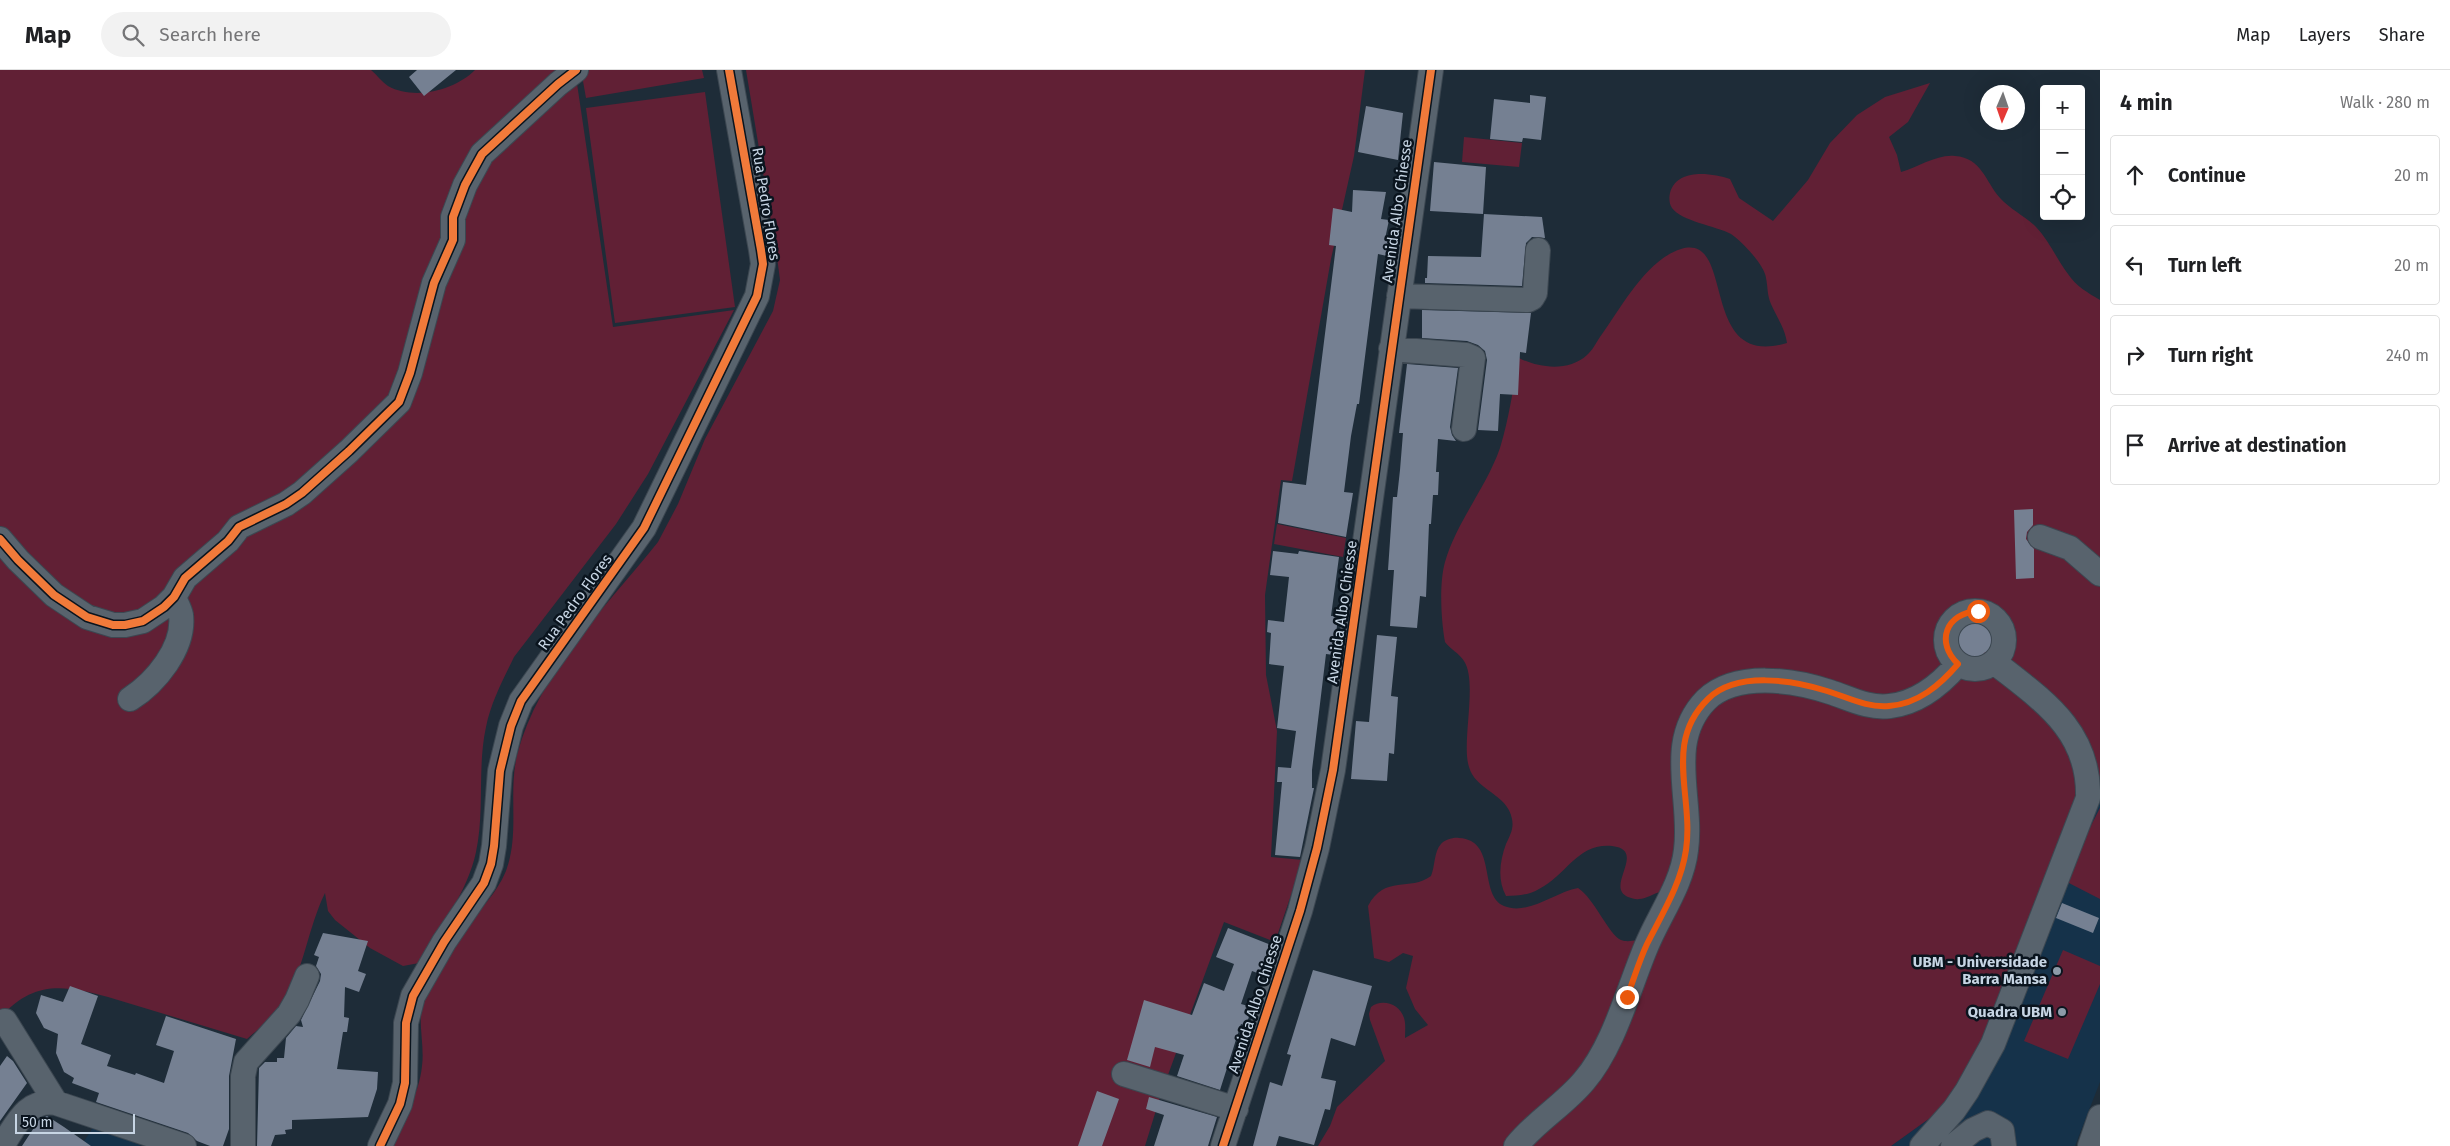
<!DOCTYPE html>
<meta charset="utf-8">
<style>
body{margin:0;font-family:"Fira Sans",sans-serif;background:#f2f2f2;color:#202124}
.controls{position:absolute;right:15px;top:15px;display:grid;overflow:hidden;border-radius:5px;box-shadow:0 5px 20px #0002}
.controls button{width:45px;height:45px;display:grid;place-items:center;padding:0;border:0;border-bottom:1px solid #e0e0e0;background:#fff;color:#202124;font:25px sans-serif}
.compass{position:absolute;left:1980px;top:15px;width:45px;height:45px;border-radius:50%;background:#fff;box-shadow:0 5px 20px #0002;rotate:182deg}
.scale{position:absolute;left:15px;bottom:12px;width:120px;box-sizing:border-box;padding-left:5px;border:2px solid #c7d5e4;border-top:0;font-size:14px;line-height:18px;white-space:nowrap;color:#c7d5e4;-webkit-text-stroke:4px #0a141e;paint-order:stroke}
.stop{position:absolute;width:15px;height:15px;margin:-11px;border:4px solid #ea580c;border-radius:50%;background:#fff}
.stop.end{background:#ea580c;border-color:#fff;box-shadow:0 1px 5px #0008}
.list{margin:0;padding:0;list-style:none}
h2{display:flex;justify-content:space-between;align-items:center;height:65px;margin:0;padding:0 20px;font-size:21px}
h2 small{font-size:16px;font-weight:400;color:#757577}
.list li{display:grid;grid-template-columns:32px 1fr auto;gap:15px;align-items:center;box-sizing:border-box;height:80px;margin:0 10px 10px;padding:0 10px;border:1px solid #e0e0e0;border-radius:5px}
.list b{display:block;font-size:19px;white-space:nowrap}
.list em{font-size:16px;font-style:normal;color:#757577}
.icon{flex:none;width:28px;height:28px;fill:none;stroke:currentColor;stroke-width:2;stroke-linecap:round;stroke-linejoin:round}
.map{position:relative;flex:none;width:2100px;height:1076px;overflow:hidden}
header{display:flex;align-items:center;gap:30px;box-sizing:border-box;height:70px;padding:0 25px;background:#fff;border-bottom:1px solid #e0e0e0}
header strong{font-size:24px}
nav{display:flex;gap:28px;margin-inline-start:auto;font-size:18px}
.search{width:350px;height:45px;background:#f2f2f2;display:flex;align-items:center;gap:12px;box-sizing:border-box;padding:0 18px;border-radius:28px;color:#757577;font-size:19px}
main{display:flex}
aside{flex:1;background:#fff}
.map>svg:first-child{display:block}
.built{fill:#15324a}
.green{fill:#612035}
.building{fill:#758092}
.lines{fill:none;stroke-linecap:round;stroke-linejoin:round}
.minor-casing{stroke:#3c4751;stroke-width:26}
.minor{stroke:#58636d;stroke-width:24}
.cycleway-casing{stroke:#0a141e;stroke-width:11}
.cycleway{stroke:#f17a3a;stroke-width:8}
.route{stroke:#ea580c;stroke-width:6}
.poi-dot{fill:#8c9aa8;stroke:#0a141e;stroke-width:2}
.labels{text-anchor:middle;stroke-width:5;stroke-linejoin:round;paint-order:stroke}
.street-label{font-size:15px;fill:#c7d5e4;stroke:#0a141e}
.poi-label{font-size:15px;font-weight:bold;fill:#c7d5e4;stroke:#0a141e;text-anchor:end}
</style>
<header>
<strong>Map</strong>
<div class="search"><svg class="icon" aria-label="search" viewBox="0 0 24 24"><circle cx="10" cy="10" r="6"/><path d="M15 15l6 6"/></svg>Search here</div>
<nav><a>Map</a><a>Layers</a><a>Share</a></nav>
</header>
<main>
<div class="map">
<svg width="2100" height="1076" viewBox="0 0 2100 1076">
<rect width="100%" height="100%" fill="#1e2c38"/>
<path class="built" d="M 2100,717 L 2100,1012 L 2075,1076 L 1891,1076 L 1937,1043 Z
M 94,1056 L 142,1076 L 81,1076 Z"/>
<path class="green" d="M 0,0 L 371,0 C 377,5 382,12 388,16 C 415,31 455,20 475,0 L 575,0 L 613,257 L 734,240 L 648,404 L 616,454 L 514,587 C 503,610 491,632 486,657 C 477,698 485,741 476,782 C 468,821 439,859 419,893 L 403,896 L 370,878 L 335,850 L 328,841 L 325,823 C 308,858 304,898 285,931 C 276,947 260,957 247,969 L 108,927 C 64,915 33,910 0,948 Z
M 581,0 L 702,0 L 704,8 L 586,28 Z
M 746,0 L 1365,0 L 1354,86 L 1331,189 L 1292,411 L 1281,410 L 1265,525 L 1266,605 L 1277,661 L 1271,787 L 1303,790 L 1275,872 L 1224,852 L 1161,1024 L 1145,1076 L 389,1076 C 402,1051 419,1026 422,996 C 425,974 416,946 424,925 C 431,908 455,872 467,857 C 480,839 497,823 506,801 C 520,763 508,724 517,685 C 539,602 606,537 658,472 L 678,434 L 705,369 L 773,241 L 780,210 L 777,187 Z
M 1930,13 L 1908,52 L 1889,67 L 1897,85 L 1901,102 C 1919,97 1937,84 1955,86 C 1982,88 1985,111 2000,128 C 2011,140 2025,146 2036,157 C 2050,172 2056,188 2068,204 C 2076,216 2088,223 2100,230 L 2100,717 L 2034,847 L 1972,997 L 1937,1043 L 1891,1076 L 1318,1076 L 1330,1056 L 1337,1037 L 1385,991 L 1370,950 L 1369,944 L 1371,937 C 1382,928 1400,934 1404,948 C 1406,954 1405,961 1405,968 L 1428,955 L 1415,939 L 1406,918 L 1413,886 L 1403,883 L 1389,892 L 1374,888 L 1368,836 C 1385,804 1410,822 1431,806 C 1435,797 1434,781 1441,774 C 1444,770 1454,767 1459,768 C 1498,770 1478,825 1504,836 C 1528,846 1555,822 1578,818 C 1594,828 1609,865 1621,870 C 1626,872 1632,871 1637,870 L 1661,822 C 1653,823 1647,829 1639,829 C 1636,830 1632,828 1628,827 C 1604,817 1648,780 1612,776 C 1577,773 1567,805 1539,819 C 1529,825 1517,826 1506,826 C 1497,810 1500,790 1506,774 C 1510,765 1514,759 1512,749 C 1508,724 1475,720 1469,697 C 1461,673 1478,612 1464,591 C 1459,583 1450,579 1445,572 C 1441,550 1439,513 1445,492 C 1457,451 1486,418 1500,378 C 1509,349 1513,318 1519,288 C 1538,298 1569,302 1587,285 C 1592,281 1596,273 1600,267 C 1621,238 1646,190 1681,179 C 1737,162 1697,300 1787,273 C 1785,258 1777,248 1771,234 C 1767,225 1768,218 1766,208 C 1765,196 1742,171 1731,164 C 1716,156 1681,151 1672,138 C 1669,134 1669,127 1670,123 C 1677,98 1711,103 1730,109 L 1739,128 L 1773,151 L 1808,110 L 1830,73 L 1857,45 L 1885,27 Z
M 705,22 L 735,237 L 615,253 L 586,38 Z
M 1464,67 L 1522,73 L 1519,97 L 1462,92 Z
M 1277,454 L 1346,468 L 1343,487 L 1274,474 Z
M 2100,738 L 2100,829 L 2063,810 Z
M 2063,880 L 2100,896 L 2100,914 L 2068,989 L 2024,971 Z"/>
<path class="building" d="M 417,0 L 456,0 L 424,26 L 409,7 Z
M 1530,25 L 1546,27 L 1541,70 L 1523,68 L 1522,72 L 1490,69 L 1494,29 L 1530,33 Z
M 1366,36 L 1403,43 L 1398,90 L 1358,82 Z
M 1434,92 L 1486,97 L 1483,144 L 1430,141 Z
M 1353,120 L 1386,122 L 1381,149 L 1389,150 L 1385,169 L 1390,170 L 1387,186 L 1378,184 L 1359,334 L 1357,334 L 1351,366 L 1344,422 L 1353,423 L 1346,467 L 1278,453 L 1283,412 L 1306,415 L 1336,176 L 1329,175 L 1333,138 L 1352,142 Z
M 1484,144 L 1542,147 L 1545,168 L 1532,167 L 1526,173 L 1522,216 L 1425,213 L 1425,208 L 1427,208 L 1428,186 L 1481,187 Z
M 1422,240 L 1531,243 L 1526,283 L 1520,282 L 1518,325 L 1500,324 L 1498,361 L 1478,360 L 1487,290 L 1485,281 L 1478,275 L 1467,271 L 1422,268 Z
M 1407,294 L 1458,298 L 1450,357 L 1452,365 L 1456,371 L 1438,369 L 1436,402 L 1439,402 L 1438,425 L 1433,425 L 1431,454 L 1429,454 L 1426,527 L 1420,526 L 1417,558 L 1390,556 L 1394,500 L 1388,500 L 1393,427 L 1397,427 L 1400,400 L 1403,363 L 1399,363 Z
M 2033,439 L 2033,455 L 2027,462 L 2026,469 L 2034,479 L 2034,508 L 2016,509 L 2014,440 Z
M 1273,481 L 1298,484 L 1299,481 L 1339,487 L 1331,546 L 1338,546 L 1334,585 L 1326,584 L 1312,700 L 1312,718 L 1314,718 L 1300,787 L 1275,785 L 1282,712 L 1277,712 L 1278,697 L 1291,698 L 1296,661 L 1277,658 L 1284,596 L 1269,594 L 1271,563 L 1267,562 L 1268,550 L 1284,552 L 1289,507 L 1270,505 Z
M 1960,551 L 1982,551 L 1996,570 L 1992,579 L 1984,583 L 1981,590 L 1971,589 L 1955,574 Z
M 1377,565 L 1397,567 L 1391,626 L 1398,627 L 1394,684 L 1389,683 L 1387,711 L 1351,709 L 1356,651 L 1369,652 Z
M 2062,833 L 2099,848 L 2093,863 L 2056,848 Z
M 1228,858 L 1271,875 L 1260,904 L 1252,901 L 1241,934 L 1252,937 L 1246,956 L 1241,954 L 1220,1020 L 1177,1006 L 1184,985 L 1155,977 L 1150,997 L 1127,990 L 1144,930 L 1192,945 L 1204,913 L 1224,921 L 1234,894 L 1216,887 Z
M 323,863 L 368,871 L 358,901 L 366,904 L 359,922 L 345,917 L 344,947 L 349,948 L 347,962 L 343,962 L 337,999 L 378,1002 L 377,1019 L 368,1047 L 292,1050 L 292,1059 L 285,1060 L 286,1064 L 275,1065 L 271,1076 L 257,1076 L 259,998 L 265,992 L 277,992 L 277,988 L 284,988 L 286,968 L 296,956 L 303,957 L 301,950 L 320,911 L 321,904 L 316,896 L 319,887 L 314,885 Z
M 1313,900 L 1372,916 L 1355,976 L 1331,968 L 1321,1008 L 1336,1011 L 1330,1040 L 1325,1039 L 1314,1075 L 1279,1066 L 1276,1076 L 1253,1076 L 1270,1012 L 1282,1016 L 1291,985 L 1287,984 Z
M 70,916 L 98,926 L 81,974 L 111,985 L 107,996 L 135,1005 L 136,1003 L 164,1013 L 174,981 L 156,975 L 166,946 L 236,969 L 229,1006 L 229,1059 L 223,1076 L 210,1076 L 197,1071 L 188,1063 L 96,1032 L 99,1023 L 72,1013 L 74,1008 L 64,1002 L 56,983 L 58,964 L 44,958 L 36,943 L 41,925 L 63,932 Z
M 7,986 L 13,991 L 27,1013 L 0,1051 L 0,996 Z
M 1097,1021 L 1119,1029 L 1114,1043 L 1102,1076 L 1078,1076 Z
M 1149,1027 L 1217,1047 L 1208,1076 L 1154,1076 L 1164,1045 L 1146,1039 Z
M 47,1046 L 64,1057 L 91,1076 L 22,1076 L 39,1050 Z"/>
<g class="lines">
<g class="minor-casing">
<path id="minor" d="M 1399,226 L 1528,230 L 1532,228 L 1535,223 L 1538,180
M 1391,279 L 1466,285 L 1473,288 L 1464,359
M 2040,467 L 2070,478 L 2100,504
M 0,469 L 18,490 L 54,525 L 87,547 L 113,555 L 125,555 L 143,551 L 164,537 L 174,527 L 185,508 L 228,471 L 239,457 L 286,434 L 302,423 L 349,381 L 399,332 L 410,303 L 434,213 L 453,170 L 453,147 L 465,115 L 482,84 L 558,14 L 576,0
M1946 570a29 29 0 1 1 58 0a29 29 0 1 1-58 0Z
M 130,629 C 155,613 185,578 181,545 C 180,539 176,533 174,527
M 5,951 L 56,1033
M 1124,1004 L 1236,1039
M 2,1076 C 16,1055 27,1028 56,1033 L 184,1076
M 243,1076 L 243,1006 L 246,992 L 289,944 L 297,930 L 307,906
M 380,1076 L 400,1034 L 405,1013 L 406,953 L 413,926 L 444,872 L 484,813 L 491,794 L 494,776 L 500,701 L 511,656 L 521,631 L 644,458 L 757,226 L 763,194 L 761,180 L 729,0
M 1223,1076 L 1300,841 L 1317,778 L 1333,700 L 1431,0
M 1516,1076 C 1536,1051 1564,1035 1584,1011 C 1614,976 1628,920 1646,877 C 1659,845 1682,815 1686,780 C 1693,729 1665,672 1706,630 C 1736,601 1794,610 1830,622 C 1849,628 1869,639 1890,636 C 1918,633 1940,615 1958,594
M 1922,1076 L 1954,1040 L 1967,1021 L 1993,974 L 2088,728 C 2090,660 2042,630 1994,592
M 1953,1076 L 1973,1060 L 1988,1053 L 2002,1061 L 2004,1076
M 2090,1076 L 2100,1047"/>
</g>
<use href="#minor" class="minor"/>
<g class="cycleway-casing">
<path id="cycleway" d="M 0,469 L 18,490 L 54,525 L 87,547 L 113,555 L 125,555 L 143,551 L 164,537 L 174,527 L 185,508 L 228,471 L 239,457 L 286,434 L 302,423 L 349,381 L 399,332 L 410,303 L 434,213 L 453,170 L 453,147 L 465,115 L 482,84 L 558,14 L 576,0
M 380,1076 L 400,1034 L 405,1013 L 406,953 L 413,926 L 444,872 L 484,813 L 491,794 L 494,776 L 500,701 L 511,656 L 521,631 L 644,458 L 757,226 L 763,194 L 761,180 L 729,0
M 1223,1076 L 1300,841 L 1317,778 L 1333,700 L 1431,0"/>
</g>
<use href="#cycleway" class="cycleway"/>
</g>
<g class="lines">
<path class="route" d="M 1627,927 C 1634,909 1639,891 1647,874 C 1662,844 1681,814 1686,780 C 1694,726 1663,673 1708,629 C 1736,601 1793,610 1827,621 C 1847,627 1867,638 1889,636 C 1918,634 1940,615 1958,594 C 1935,572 1946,543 1978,541"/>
</g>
<g class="poi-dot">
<circle cx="2057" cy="901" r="5"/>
<circle cx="2062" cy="942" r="5"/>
</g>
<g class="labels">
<g class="street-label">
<text transform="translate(766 134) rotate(81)" y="5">Rua Pedro Flores</text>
<text transform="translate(1397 141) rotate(-82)" y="5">Avenida Albo Chiesse</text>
<text transform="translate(575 532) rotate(-54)" y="5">Rua Pedro Flores</text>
<text transform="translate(1342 542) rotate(-82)" y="5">Avenida Albo Chiesse</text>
<text transform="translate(1255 934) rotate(-72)" y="5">Avenida Albo Chiesse</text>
</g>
<g class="poi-label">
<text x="2047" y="897">UBM - Universidade<tspan x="2047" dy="17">Barra Mansa</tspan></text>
<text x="2052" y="947">Quadra UBM</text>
</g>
</g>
</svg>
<div class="controls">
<button>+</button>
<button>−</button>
<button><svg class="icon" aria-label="locate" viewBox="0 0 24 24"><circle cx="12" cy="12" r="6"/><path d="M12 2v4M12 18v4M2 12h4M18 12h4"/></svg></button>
</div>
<svg class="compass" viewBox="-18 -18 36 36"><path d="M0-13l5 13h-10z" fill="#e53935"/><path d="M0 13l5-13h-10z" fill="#757577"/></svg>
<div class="scale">50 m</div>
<div class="stop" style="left:1978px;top:541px"></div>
<div class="stop end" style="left:1627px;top:927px"></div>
</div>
<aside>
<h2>4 min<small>Walk · 280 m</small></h2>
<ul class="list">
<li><svg class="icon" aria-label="ahead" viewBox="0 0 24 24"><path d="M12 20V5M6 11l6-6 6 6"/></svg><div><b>Continue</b></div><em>20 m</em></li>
<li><svg class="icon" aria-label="left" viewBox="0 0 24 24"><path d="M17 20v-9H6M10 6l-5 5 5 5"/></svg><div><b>Turn left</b></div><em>20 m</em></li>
<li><svg class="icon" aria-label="right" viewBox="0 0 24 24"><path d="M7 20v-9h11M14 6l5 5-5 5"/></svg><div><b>Turn right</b></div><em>240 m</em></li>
<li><svg class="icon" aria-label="arrive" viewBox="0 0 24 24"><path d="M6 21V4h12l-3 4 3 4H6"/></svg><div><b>Arrive at destination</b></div></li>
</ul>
</aside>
</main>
